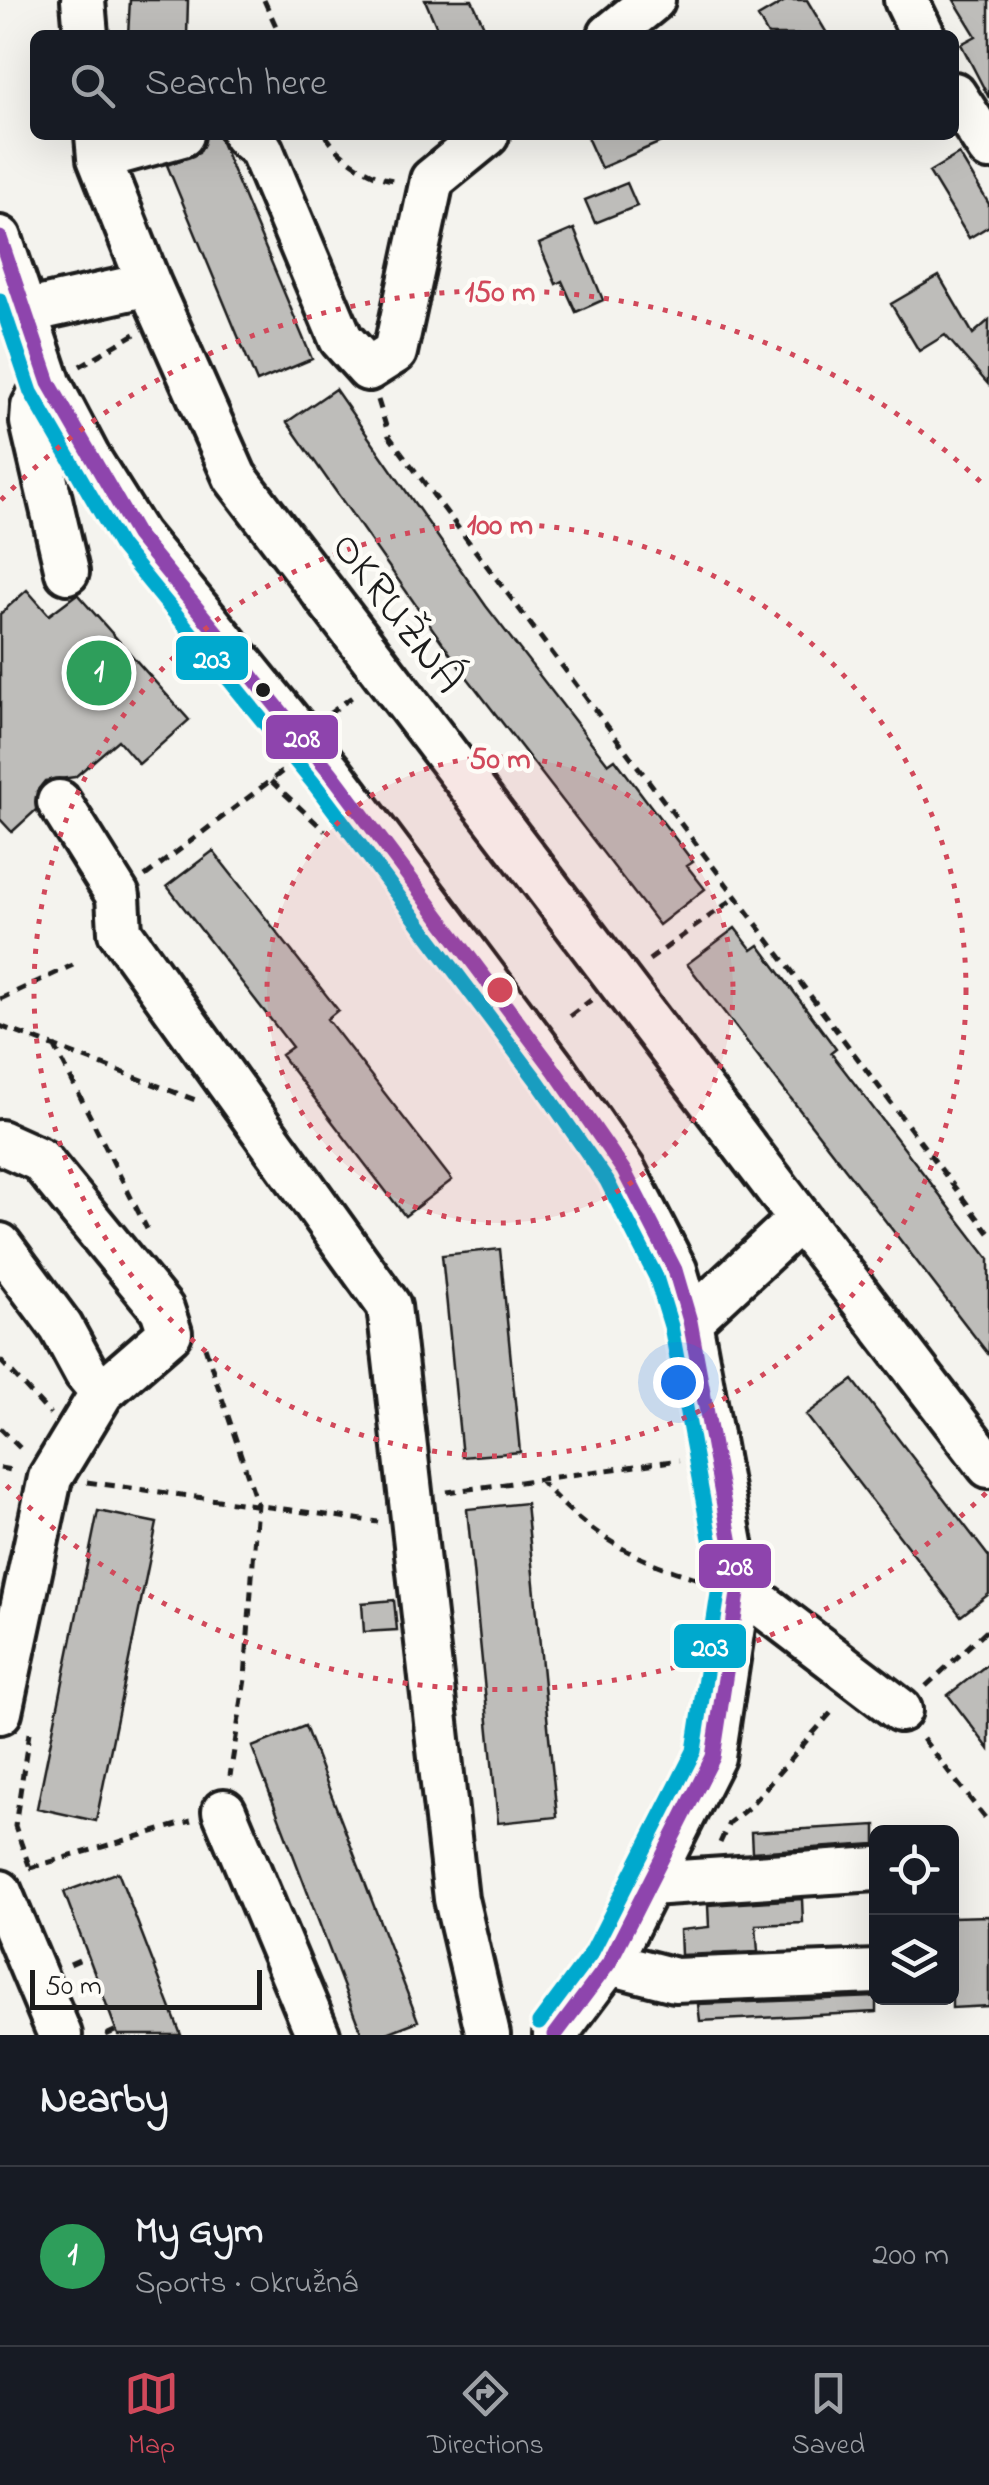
<!DOCTYPE html>
<meta charset="utf-8">
<style>
body{margin:0;font-family:"Indie Flower",sans-serif;background:#20242c;color:#f1f3f6}
.controls{position:absolute;right:30px;bottom:30px;display:grid;overflow:hidden;border-radius:15px;box-shadow:0 10px 40px #0002}
.controls button{width:90px;height:90px;display:grid;place-items:center;padding:0;border:0;border-bottom:2px solid #363941;background:#171b24;color:#f1f3f6;font:50px sans-serif}
.scale{position:absolute;left:30px;bottom:25px;width:232px;box-sizing:border-box;padding-left:10px;border:5px solid #1c1c1c;border-top:0;font-size:28px;line-height:35px;white-space:nowrap;color:#1c1c1c;-webkit-text-stroke:8px #fdfcf7;paint-order:stroke}
.you{position:absolute;left:678px;top:1382px;width:35px;height:35px;margin:-25px;border:8px solid #fff;border-radius:50%;background:#1a73e8;box-shadow:0 0 0 15px #1a73e833}
.badge{display:grid;place-items:center;width:65px;height:65px;border-radius:50%;background:#d1495b;color:#fff;font-size:32px;font-weight:700}
.pin{position:absolute;translate:-50% -50%;border:5px solid #fff;box-shadow:0 2px 10px #0006}
.list{margin:0;padding:0;list-style:none}
h2{display:flex;justify-content:space-between;align-items:center;height:130px;margin:0;padding:0 40px;font-size:42px}
h2 small{font-size:32px;font-weight:400;color:#9ea1a6}
.list li{display:grid;grid-template-columns:65px 1fr auto;gap:30px;align-items:center;box-sizing:border-box;height:180px;padding:0 40px;border-top:2px solid #363941}
.list b{display:block;font-size:38px;white-space:nowrap}
.list p{margin:0;font-size:32px;white-space:nowrap;color:#9ea1a6}
.list em{font-size:32px;font-style:normal;color:#9ea1a6}
.icon{flex:none;width:55px;height:55px;fill:none;stroke:currentColor;stroke-width:2;stroke-linecap:round;stroke-linejoin:round}
.map{position:relative;flex:none;width:989px;height:2035px;overflow:hidden}
.search{position:absolute;background:#171b24;box-shadow:0 10px 40px #0002;left:30px;right:30px;top:30px;height:110px;display:flex;align-items:center;gap:25px;box-sizing:border-box;padding:0 35px;border-radius:15px;color:#9ea1a6;font-size:38px}
.sheet{height:310px;background:#171b24}
nav{display:flex;justify-content:space-around;align-items:center;box-sizing:border-box;height:140px;border-top:2px solid #363941;background:#171b24;font-size:28px;color:#9ea1a6}
nav a{display:grid;justify-items:center;gap:5px}
nav .on{color:#d1495b}
.map>svg:first-child{display:block}
.building{fill:#bebdba;stroke:#1c1c1c;stroke-width:2.5}
.lines{fill:none;stroke-linecap:round;stroke-linejoin:round}
.minor-casing{stroke:#1c1c1c;stroke-width:50}
.path{stroke:#1c1c1c;stroke-width:5;stroke-dasharray:10 8;stroke-linecap:butt}
.minor{stroke:#fdfcf7;stroke-width:42}
.bus-1-casing{stroke:#fdfcf7;stroke-width:22}
.bus-2-casing{stroke:#fdfcf7;stroke-width:22}
.bus-1{stroke:#8e44ad;stroke-width:15}
.bus-2{stroke:#00a9ce;stroke-width:15}
.ring{fill:none;stroke:#d1495b;stroke-width:5;stroke-dasharray:5 10}
.bus-dot{fill:#1c1c1c;stroke:#fdfcf7;stroke-width:4}
.labels{text-anchor:middle;stroke-width:9;stroke-linejoin:round;paint-order:stroke}
.street-label{font-size:45px;fill:#1c1c1c;stroke:#fdfcf7}
.centre{fill:#d1495b;stroke:#fdfcf7;stroke-width:5}
.ring-label{font-size:30px;text-anchor:middle;font-weight:bold;fill:#d1495b;stroke:#fdfcf7;stroke-width:9;stroke-linejoin:round;paint-order:stroke}
.line-badge{stroke:#fdfcf7;stroke-width:4}
.badge-label{font-size:28px;text-anchor:middle;font-weight:bold;fill:#fff}
</style>
<div class="map">
<svg width="989" height="2035" viewBox="0 0 989 2035">
<rect width="100%" height="100%" fill="#f4f3ee"/>
<filter id="ink" filterUnits="userSpaceOnUse"><feTurbulence type="fractalNoise" baseFrequency=".01" numOctaves="2"/><feDisplacementMap in="SourceGraphic" scale="20" xChannelSelector="R" yChannelSelector="G"/><feConvolveMatrix kernelMatrix="1 2 1 2 8 2 1 2 1" color-interpolation-filters="sRGB"/></filter>
<g filter="url(#ink)">
<path class="building" d="M 130,0 L 188,0 L 187,35 L 128,35 Z
M 425,0 L 472,0 L 488,35 L 440,35 Z
M 787,0 L 807,0 L 828,35 L 768,35 L 758,17 Z
M 954,0 L 989,0 L 989,98 L 961,44 L 976,36 Z
M 206,135 L 218,135 L 312,359 L 257,382 L 167,165 L 199,153 Z
M 586,135 L 677,135 L 601,168 Z
M 959,154 L 989,204 L 989,226 L 969,238 L 929,172 Z
M 627,183 L 637,206 L 595,223 L 585,200 Z
M 574,229 L 603,300 L 576,312 L 562,281 L 556,284 L 539,244 Z
M 939,276 L 973,334 L 989,320 L 988,384 L 945,335 L 919,351 L 891,304 Z
M 335,389 L 486,606 L 608,764 L 615,759 L 693,862 L 687,866 L 705,889 L 659,925 L 463,672 L 287,422 Z
M 27,590 L 49,615 L 77,594 L 189,720 L 139,764 L 118,740 L 75,777 L 45,781 L 37,791 L 36,810 L 12,832 L 0,819 L 0,614 Z
M 213,851 L 338,1010 L 327,1019 L 452,1180 L 405,1216 L 281,1055 L 292,1047 L 167,886 Z
M 735,928 L 752,950 L 759,945 L 836,1049 L 831,1053 L 989,1259 L 989,1355 L 687,964 Z
M 500,1249 L 520,1452 L 462,1457 L 442,1255 Z
M 853,1380 L 989,1557 L 989,1594 L 961,1616 L 806,1415 Z
M 526,1503 L 557,1817 L 498,1823 L 467,1509 Z
M 98,1511 L 157,1523 L 96,1821 L 37,1808 Z
M 394,1600 L 397,1630 L 364,1632 L 362,1603 Z
M 989,1663 L 989,1749 L 948,1695 Z
M 305,1726 L 418,2021 L 382,2035 L 362,2035 L 252,1747 Z
M 876,1825 L 876,1844 L 752,1852 L 751,1832 Z
M 118,1872 L 181,2035 L 118,2035 L 64,1892 Z
M 802,1899 L 803,1923 L 756,1925 L 758,1952 L 681,1955 L 680,1930 L 709,1927 L 708,1905 Z
M 989,1916 L 989,2006 L 952,2008 L 952,1917 Z
M 876,1997 L 876,2012 L 700,2021 L 698,2004 Z"/>
<g class="lines">
<g class="minor-casing">
<path id="minor" d="M 83,0 L 86,35
M 906,0 L 923,35
M 610,35 L 653,0
M 954,94 L 989,148
M 97,135 L 99,158 L 149,284
M 244,135 L 261,149 L 341,339 L 368,369 L 395,352 L 432,180 L 487,135
M 99,158 L 182,135
M 0,238 L 49,383 L 88,457 L 137,535 L 331,773 L 554,1070 L 624,1171 L 675,1270 L 690,1321 L 739,1587 L 713,1757 L 609,1963 L 555,2035
M 24,312 L 149,284 L 235,477 L 800,1219
M 48,379 L 33,407 L 32,422 L 67,572
M 59,802 L 118,896 L 120,932 L 389,1306 L 456,1899 L 488,2035
M 0,1142 L 40,1160 L 162,1309 L 170,1333 L 102,1392 L 50,1478 L 0,1712
M 0,1245 L 61,1327 L 86,1373 L 102,1392
M 690,1321 L 800,1219 L 989,1466
M 739,1587 L 900,1710
M 224,1811 L 318,2035
M 649,1884 L 876,1869
M 0,1892 L 60,2035
M 609,1963 L 675,1980 L 876,1972"/>
</g>
<path class="path" d="M 264,0 L 280,35
M 326,135 C 336,155 374,180 396,180
M 80,366 L 135,334
M 378,400 L 389,436 L 989,1233
M 413,651 L 432,636
M 329,714 L 356,694
M 271,781 L 325,831
M 145,876 L 283,771
M 649,960 L 736,897
M 0,999 L 73,965
M 570,1016 L 591,1000
M 0,1026 L 198,1101
M 54,1045 L 147,1229
M 205,1347 L 257,1503 L 245,1679 L 230,1776
M 0,1360 L 50,1414
M 0,1428 L 23,1451
M 0,1468 L 17,1471
M 539,1479 C 584,1532 637,1563 704,1580
M 87,1482 L 378,1522
M 447,1492 L 679,1460
M 926,1686 L 989,1628
M 29,1733 L 15,1826 L 30,1868
M 923,1739 L 986,1819
M 720,1843 L 729,1823 L 749,1807 L 835,1708
M 30,1868 L 191,1821
M 70,1964 L 88,1956
M 106,2035 L 117,2030"/>
<use href="#minor" class="minor"/>
<g class="bus-1-casing">
<path id="bus-1" d="M 0,238 L 49,383 L 137,535 L 331,773 L 554,1070 L 624,1171 L 675,1270 L 690,1321 L 739,1587 L 713,1757 L 609,1963 L 555,2035"/>
</g>
<g class="bus-2-casing">
<path id="bus-2" d="M 0,300 L 31,392 L 120,546 L 315,785 L 538,1082 L 607,1181 L 656,1277 L 671,1326 L 719,1587 L 694,1751 L 592,1952 L 539,2023"/>
</g>
<use href="#bus-1" class="bus-1"/>
<use href="#bus-2" class="bus-2"/>
</g>
</g>
<circle cx="500" cy="990" r="233" fill="#d1495b" fill-opacity=".12"/>
<g class="ring">
<circle cx="500" cy="990" r="233"/>
<circle cx="500" cy="990" r="466"/>
<path d="M986 1493A699 699 0 0 1 1 1480M1 500A699 699 0 0 1 986 487"/>
</g>
<circle class="bus-dot" cx="263" cy="690" r="9"/>
<g class="labels">
<g class="street-label">
<text transform="translate(400 611) rotate(53)" y="16">OKRUŽNÁ</text>
</g>
</g>
<circle cx="500" cy="990" r="15" class="centre"/>
<g class="ring-label">
<text x="500" y="301">150 m</text>
<text x="500" y="534">100 m</text>
<text x="500" y="768">50 m</text>
</g>
<g class="line-badge">
<rect x="174" y="634" width="76" height="48" rx="10" fill="#00a9ce"/>
<rect x="264" y="713" width="76" height="48" rx="10" fill="#8e44ad"/>
<rect x="697" y="1542" width="76" height="48" rx="10" fill="#8e44ad"/>
<rect x="672" y="1622" width="76" height="48" rx="10" fill="#00a9ce"/>
</g>
<g class="badge-label">
<text x="212" y="668">203</text>
<text x="302" y="747">208</text>
<text x="735" y="1575">208</text>
<text x="710" y="1656">203</text>
</g>
</svg>
<div class="controls">
<button><svg class="icon" aria-label="locate" viewBox="0 0 24 24"><circle cx="12" cy="12" r="6"/><path d="M12 2v4M12 18v4M2 12h4M18 12h4"/></svg></button>
<button><svg class="icon" aria-label="layers" viewBox="0 0 24 24"><path d="M12 4l9 5-9 5-9-5zM3 14l9 5 9-5"/></svg></button>
</div>
<div class="scale">50 m</div>
<div class="you"></div>
<div class="pin badge" style="left:99px;top:673px;background:#2e9e5b">1</div>
<div class="search"><svg class="icon" aria-label="search" viewBox="0 0 24 24"><circle cx="10" cy="10" r="6"/><path d="M15 15l6 6"/></svg>Search here</div>
</div>
<section class="sheet">
<h2>Nearby<small></small></h2>
<ul class="list">
<li><span class="badge" style="background:#2e9e5b">1</span><div><b>My Gym</b><p>Sports · Okružná</p></div><em>200 m</em></li>
</ul>
</section>
<nav>
<a class="on"><svg class="icon" aria-label="map" viewBox="0 0 24 24"><path d="M3 6l6-2 6 2 6-2v14l-6 2-6-2-6 2zM9 4v14M15 6v14"/></svg>Map</a>
<a><svg class="icon" aria-label="directions" viewBox="0 0 24 24"><path d="M12 3l9 9-9 9-9-9zM9 14v-3h6M13 9l2 2-2 2"/></svg>Directions</a>
<a><svg class="icon" aria-label="saved" viewBox="0 0 24 24"><path d="M7 4h10v16l-5-4-5 4z"/></svg>Saved</a>
</nav>
